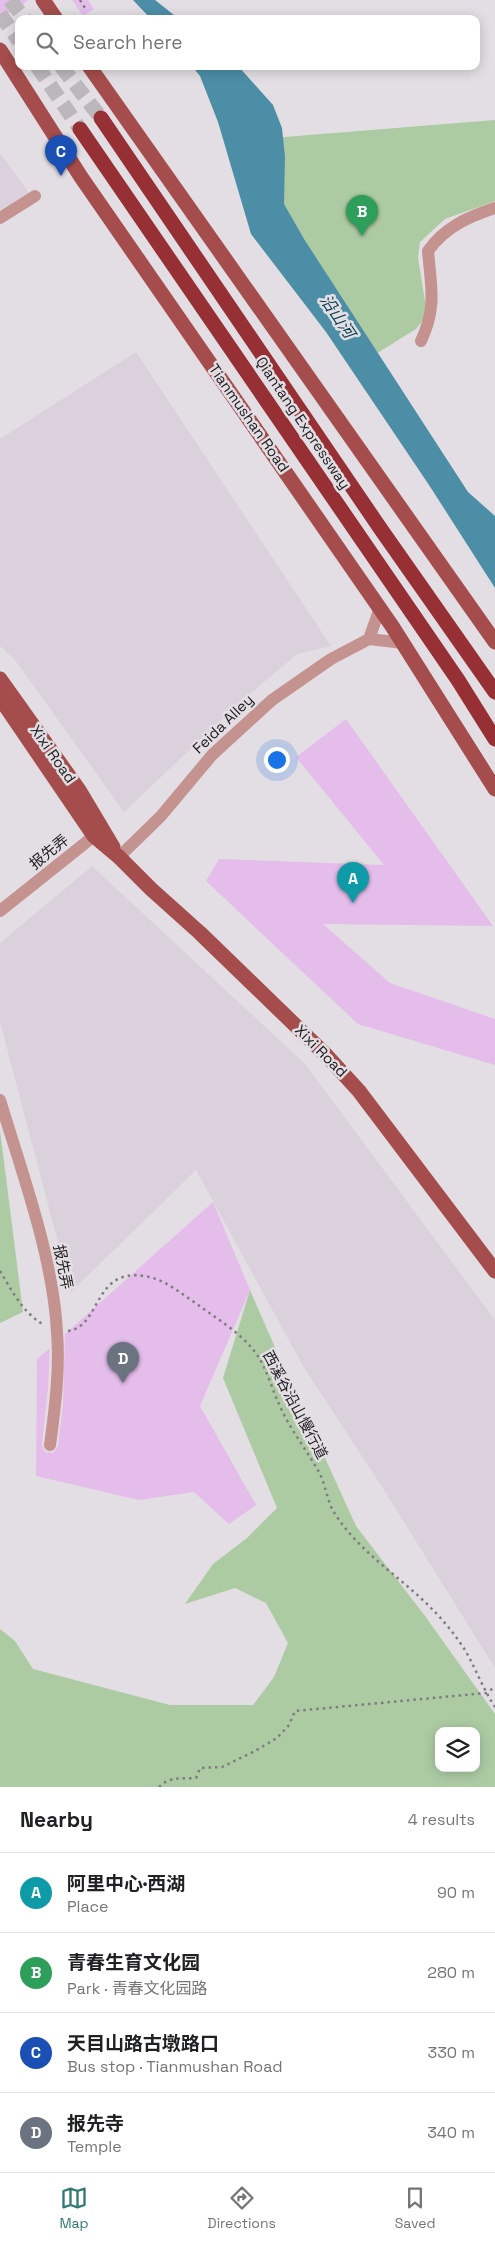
<!DOCTYPE html>
<meta charset="utf-8">
<style>
body{margin:0;font-family:"Space Grotesk","Noto Sans SC",sans-serif;background:#f6f6f6;color:#202124}
.controls{position:absolute;right:15px;bottom:15px;display:grid;overflow:hidden;border-radius:10px;box-shadow:0 2px 12px #0003}
.controls button{width:45px;height:45px;display:grid;place-items:center;padding:0;border:0;border-bottom:1px solid #e0e0e0;background:#fff;color:#202124;font:25px sans-serif}
.you{position:absolute;left:276px;top:759px;width:18px;height:18px;margin:-12px;border:4px solid #fff;border-radius:50%;background:#1a73e8;box-shadow:0 0 0 8px #1a73e833}
.badge{display:grid;place-items:center;width:32px;height:32px;border-radius:50%;background:#327973;color:#fff;font-size:16px;font-weight:700}
.pin{position:absolute;translate:-50% -41px;filter:drop-shadow(0 1px 2px #0008)}
.pin::after{content:'';position:absolute;top:26px;width:18px;height:15px;background:inherit;clip-path:polygon(0 0,100% 0,50% 100%)}
.list{margin:0;padding:0;list-style:none}
h2{display:flex;justify-content:space-between;align-items:center;height:65px;margin:0;padding:0 20px;font-size:21px}
h2 small{font-size:16px;font-weight:400;color:#757577}
.list li{display:grid;grid-template-columns:32px 1fr auto;gap:15px;align-items:center;box-sizing:border-box;height:80px;padding:0 20px;border-top:1px solid #e0e0e0}
.list b{display:block;font-size:19px;white-space:nowrap}
.list p{margin:0;font-size:16px;white-space:nowrap;color:#757577}
.list em{font-size:16px;font-style:normal;color:#757577}
.icon{flex:none;width:28px;height:28px;fill:none;stroke:currentColor;stroke-width:2;stroke-linecap:round;stroke-linejoin:round}
.map{position:relative;flex:none;width:495px;height:1787px;overflow:hidden}
.search{position:absolute;background:#fff;box-shadow:0 2px 12px #0003;left:15px;right:15px;top:15px;height:55px;display:flex;align-items:center;gap:12px;box-sizing:border-box;padding:0 18px;border-radius:10px;color:#757577;font-size:19px}
.sheet{height:385px;background:#fff}
nav{display:flex;justify-content:space-around;align-items:center;box-sizing:border-box;height:70px;border-top:1px solid #e0e0e0;background:#fff;font-size:14px;color:#757577}
nav a{display:grid;justify-items:center;gap:2px}
nav .on{color:#327973}
.map>svg:first-child{display:block}
.built{fill:#dad1dc}
.green{fill:#accba3;fill-rule:evenodd}
.water{fill:#4c8ea6}
.building{fill:#e4bdeb}
.lines{fill:none;stroke-linecap:round;stroke-linejoin:round}
.highway-tunnel{stroke:#bbb7bb;stroke-width:15;stroke-dasharray:15 8;stroke-linecap:butt}
.path{stroke:#7f7c7f;stroke-width:2.5;stroke-dasharray:2.5 4;stroke-linecap:butt}
.minor{stroke:#c4928f;stroke-width:12}
.major{stroke:#a44d4c;stroke-width:15}
.highway{stroke:#963034;stroke-width:15}
.labels{text-anchor:middle;stroke-width:5;stroke-linejoin:round;paint-order:stroke}
.street-label{font-size:15px;fill:#1d1c1d;stroke:#e3dee3}
.water-label{font-size:16px;font-style:italic;fill:#003c4d;stroke:#e3dee3}
</style>
<div class="map">
<svg width="495" height="1787" viewBox="0 0 495 1787">
<rect width="100%" height="100%" fill="#e3dee3"/>
<path class="built" d="M 0,153 L 29,193 L 0,210 Z
M 136,352 L 331,646 L 297,654 L 238,704 L 124,812 L 15,660 L 0,646 L 0,439 Z
M 92,866 L 305,1064 L 495,1320 L 495,1668 L 386,1493 L 303,1366 L 196,1170 L 71,1292 L 0,1022 L 0,943 Z"/>
<path class="green" d="M 495,120 L 495,201 L 445,219 L 420,242 L 418,258 L 426,307 L 424,319 L 416,329 L 371,357 L 270,189 L 272,138 Z
M 0,1130 L 23,1312 L 0,1323 Z
M 250,1290 L 284,1368 L 356,1526 L 425,1616 L 495,1714 L 495,1787 L 0,1787 L 0,1629 L 15,1641 L 33,1669 L 170,1705 L 253,1705 L 274,1677 L 288,1643 L 266,1603 L 235,1588 L 185,1604 L 213,1564 L 247,1538 L 277,1508 L 223,1378 ZM 439,1731 L 476,1731 L 476,1768 L 439,1768 Z"/>
<path class="water" d="M 133,0 L 155,0 L 179,19 L 151,19 Z
M 192,66 L 238,66 L 273,105 L 282,128 L 285,157 L 284,204 L 304,239 L 468,492 L 495,516 L 495,588 L 429,485 L 326,332 L 251,234 L 218,122 L 200,76 Z"/>
<path class="building" d="M 0,0 L 29,0 L 0,19 Z
M 72,0 L 88,0 L 94,9 L 83,16 Z
M 346,719 L 493,926 L 323,924 L 390,983 L 495,1019 L 495,1065 L 358,1024 L 206,881 L 219,859 L 384,865 L 296,757 Z
M 213,1202 L 250,1290 L 200,1406 L 256,1505 L 229,1524 L 194,1492 L 139,1500 L 36,1476 L 37,1359 L 50,1348 L 48,1388 L 42,1444 L 45,1452 L 53,1453 L 58,1446 L 63,1403 L 65,1334 Z"/>
<g class="lines">
<path class="highway-tunnel" d="M 10,0 L 25,19
M 0,14 L 19,41
M 37,66 L 80,129
M 61,66 L 101,118"/>
<path class="path" d="M 80,0 L 85,8
M 0,1271 C 12,1291 23,1313 44,1325
M 68,1331 C 101,1327 93,1268 144,1276 C 165,1279 180,1293 197,1304 C 217,1319 240,1332 255,1352 C 267,1368 271,1387 279,1404 C 289,1428 306,1449 319,1472 C 326,1485 327,1502 335,1514 C 360,1553 401,1577 432,1609 C 444,1621 456,1636 465,1650 C 476,1669 483,1689 495,1707
M 159,1787 C 170,1776 182,1779 196,1778 L 200,1768 L 222,1767 L 255,1751 L 277,1738 L 289,1725 L 295,1711 L 486,1693 L 495,1687"/>
<path class="minor" d="M 0,218 L 35,196
M 421,341 C 437,307 431,287 428,251 C 445,227 468,217 495,208
M 369,639 L 380,608
M 119,857 L 161,816 L 212,755 L 272,700 L 331,659 L 369,639 L 403,643
M 0,911 L 94,836
M 0,1100 C 22,1173 53,1256 57,1332 C 60,1369 55,1408 50,1445"/>
<path class="major" d="M 43,0 L 56,19
M 0,50 L 81,177 L 392,626 L 495,789
M 89,66 L 495,642
M 0,679 L 79,790 L 113,847
M 0,698 L 94,836 L 119,857 L 151,889 L 200,933 L 327,1056 L 359,1091 L 495,1271"/>
<path class="highway" d="M 101,118 L 380,528 L 495,692
M 80,129 L 458,680 L 495,739"/>
</g>
<g class="labels">
<g class="street-label">
<text transform="translate(249 418) rotate(55)" y="5">Tianmushan Road</text>
<text transform="translate(303 423) rotate(56)" y="5">Qiantang Expressway</text>
<text transform="translate(223 724) rotate(-44)" y="5">Feida Alley</text>
<text transform="translate(53 754) rotate(55)" y="5">Xixi Road</text>
<text transform="translate(49 852) rotate(-39)" y="5">报先弄</text>
<text transform="translate(321 1051) rotate(45)" y="5">Xixi Road</text>
<text transform="translate(63 1267) rotate(79)" y="5">报先弄</text>
<text transform="translate(295 1405) rotate(62)" y="5">西溪谷沿山慢行道</text>
</g>
<g class="water-label">
<text transform="translate(338 316) rotate(56)" y="6">沿山河</text>
</g>
</g>
</svg>
<div class="controls">
<button><svg class="icon" aria-label="layers" viewBox="0 0 24 24"><path d="M12 4l9 5-9 5-9-5zM3 14l9 5 9-5"/></svg></button>
</div>
<div class="you"></div>
<div class="pin badge" style="left:353px;top:903px;background:#0f9aa8">A</div>
<div class="pin badge" style="left:362px;top:236px;background:#2e9e5b">B</div>
<div class="pin badge" style="left:61px;top:176px;background:#1a4fb4">C</div>
<div class="pin badge" style="left:123px;top:1383px;background:#6b7280">D</div>
<div class="search"><svg class="icon" aria-label="search" viewBox="0 0 24 24"><circle cx="10" cy="10" r="6"/><path d="M15 15l6 6"/></svg>Search here</div>
</div>
<section class="sheet">
<h2>Nearby<small>4 results</small></h2>
<ul class="list">
<li><span class="badge" style="background:#0f9aa8">A</span><div><b>阿里中心·西湖</b><p>Place</p></div><em>90 m</em></li>
<li><span class="badge" style="background:#2e9e5b">B</span><div><b>青春生育文化园</b><p>Park · 青春文化园路</p></div><em>280 m</em></li>
<li><span class="badge" style="background:#1a4fb4">C</span><div><b>天目山路古墩路口</b><p>Bus stop · Tianmushan Road</p></div><em>330 m</em></li>
<li><span class="badge" style="background:#6b7280">D</span><div><b>报先寺</b><p>Temple</p></div><em>340 m</em></li>
</ul>
</section>
<nav>
<a class="on"><svg class="icon" aria-label="map" viewBox="0 0 24 24"><path d="M3 6l6-2 6 2 6-2v14l-6 2-6-2-6 2zM9 4v14M15 6v14"/></svg>Map</a>
<a><svg class="icon" aria-label="directions" viewBox="0 0 24 24"><path d="M12 3l9 9-9 9-9-9zM9 14v-3h6M13 9l2 2-2 2"/></svg>Directions</a>
<a><svg class="icon" aria-label="saved" viewBox="0 0 24 24"><path d="M7 4h10v16l-5-4-5 4z"/></svg>Saved</a>
</nav>
